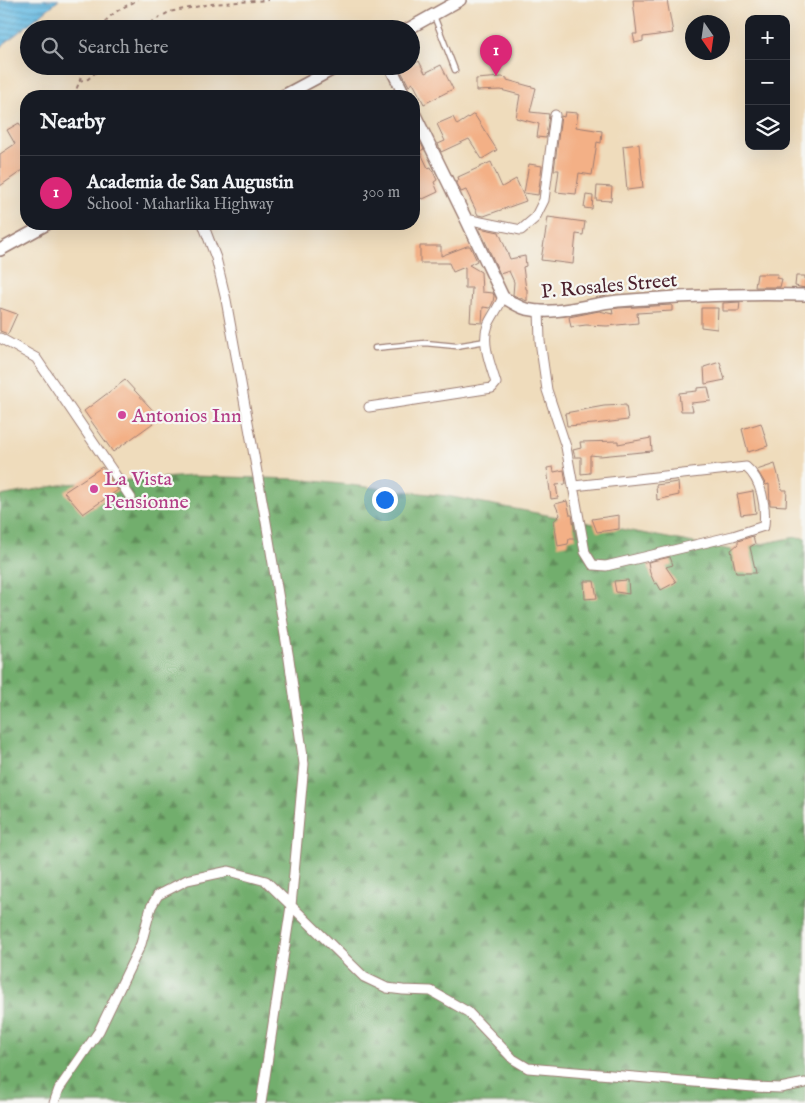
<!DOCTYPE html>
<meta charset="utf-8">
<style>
body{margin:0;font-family:"IM FELL English",serif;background:#242831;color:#f1f3f6}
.controls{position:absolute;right:15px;top:15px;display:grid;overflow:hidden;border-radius:10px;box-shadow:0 5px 20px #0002}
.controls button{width:45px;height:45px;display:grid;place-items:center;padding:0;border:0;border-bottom:1px solid #363941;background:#171b24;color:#f1f3f6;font:25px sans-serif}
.compass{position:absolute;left:685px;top:15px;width:45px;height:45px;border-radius:50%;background:#171b24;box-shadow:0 5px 20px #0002;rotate:167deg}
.you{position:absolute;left:384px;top:499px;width:18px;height:18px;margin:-12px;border:4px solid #fff;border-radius:50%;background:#1a73e8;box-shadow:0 0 0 8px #1a73e833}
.badge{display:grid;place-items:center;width:32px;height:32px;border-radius:50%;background:#db2777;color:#fff;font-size:16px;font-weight:700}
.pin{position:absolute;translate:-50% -41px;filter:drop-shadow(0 1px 2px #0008)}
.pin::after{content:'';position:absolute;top:26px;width:18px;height:15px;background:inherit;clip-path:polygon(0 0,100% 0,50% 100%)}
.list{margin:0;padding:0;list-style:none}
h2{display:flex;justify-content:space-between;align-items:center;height:65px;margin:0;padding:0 20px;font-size:21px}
h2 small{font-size:16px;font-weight:400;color:#9ea1a6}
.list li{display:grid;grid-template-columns:32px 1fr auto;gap:15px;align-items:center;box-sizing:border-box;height:75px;padding:0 20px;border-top:1px solid #363941}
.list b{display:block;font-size:19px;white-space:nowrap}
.list p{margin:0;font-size:16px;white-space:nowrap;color:#9ea1a6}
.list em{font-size:16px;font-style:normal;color:#9ea1a6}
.icon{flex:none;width:28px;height:28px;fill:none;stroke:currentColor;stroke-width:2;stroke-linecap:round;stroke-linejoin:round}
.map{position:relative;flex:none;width:805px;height:1103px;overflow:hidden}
.search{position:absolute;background:#171b24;box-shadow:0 5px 20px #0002;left:20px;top:20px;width:400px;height:55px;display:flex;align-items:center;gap:12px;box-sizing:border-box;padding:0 18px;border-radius:28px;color:#9ea1a6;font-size:19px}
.panel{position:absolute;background:#171b24;box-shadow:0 5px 20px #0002;left:20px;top:90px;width:400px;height:140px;border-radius:20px}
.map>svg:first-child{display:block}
.forest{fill:url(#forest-firs);stroke:#5e664c}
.water{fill:url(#water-rules);stroke:#586d87}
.building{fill:#f3b086}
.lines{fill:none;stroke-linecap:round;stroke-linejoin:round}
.lane-casing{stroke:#9c7e74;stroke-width:7}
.street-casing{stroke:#9c7e74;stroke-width:11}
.secondary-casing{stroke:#9c7e74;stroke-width:14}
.path{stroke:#9c7e74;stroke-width:2;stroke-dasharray:4 4;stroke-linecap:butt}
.lane{stroke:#fff;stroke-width:4.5}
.street{stroke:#fff;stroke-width:9}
.secondary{stroke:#fff;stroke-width:11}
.hotel-dot{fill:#d1479c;stroke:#f6f6f2;stroke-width:2}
.labels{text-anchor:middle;stroke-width:4.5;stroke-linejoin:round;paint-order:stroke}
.street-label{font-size:20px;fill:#4a1f2b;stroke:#f6f6f2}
.hotel-label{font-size:20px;fill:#b23c85;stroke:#f6f6f2;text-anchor:start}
</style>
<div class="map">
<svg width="805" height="1103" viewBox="0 0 805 1103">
<defs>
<pattern id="forest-firs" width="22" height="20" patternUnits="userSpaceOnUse" patternTransform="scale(1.25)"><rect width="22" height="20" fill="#72ae6d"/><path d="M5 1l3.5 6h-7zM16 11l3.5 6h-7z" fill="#608d5a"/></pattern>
<pattern id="water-rules" width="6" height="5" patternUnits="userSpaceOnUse" patternTransform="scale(1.25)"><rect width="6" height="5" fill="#66bbe3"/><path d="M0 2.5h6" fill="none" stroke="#5697b8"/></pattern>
</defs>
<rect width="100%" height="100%" fill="#f6f6f2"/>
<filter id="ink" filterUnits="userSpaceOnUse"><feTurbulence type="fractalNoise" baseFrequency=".02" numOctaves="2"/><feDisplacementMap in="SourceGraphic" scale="10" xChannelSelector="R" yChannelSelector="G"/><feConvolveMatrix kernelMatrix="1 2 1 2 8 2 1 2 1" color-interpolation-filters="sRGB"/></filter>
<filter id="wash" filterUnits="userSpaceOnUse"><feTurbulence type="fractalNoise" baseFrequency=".0096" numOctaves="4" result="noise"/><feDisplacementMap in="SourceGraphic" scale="20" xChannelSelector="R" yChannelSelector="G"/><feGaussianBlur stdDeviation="1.12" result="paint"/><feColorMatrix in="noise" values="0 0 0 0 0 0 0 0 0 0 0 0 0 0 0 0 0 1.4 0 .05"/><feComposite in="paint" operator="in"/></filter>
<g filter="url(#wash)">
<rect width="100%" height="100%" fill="#efdcbc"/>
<path class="forest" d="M 192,476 L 297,479 L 447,496 L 731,550 L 796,537 L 805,538 L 805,1103 L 0,1103 L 0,496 L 66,484 Z"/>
<path class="water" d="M 0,0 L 59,0 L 0,47 Z"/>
<g id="blocks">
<path class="building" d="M 633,0 L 667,0 L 673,33 L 643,37 L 643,41 L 635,43 L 633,34 L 637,34 Z
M 419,61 L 425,73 L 441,65 L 453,89 L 424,104 L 413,83 L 409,86 L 401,71 Z
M 502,77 L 507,78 L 507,80 L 536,88 L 530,112 L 549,114 L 546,138 L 537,137 L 539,124 L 516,118 L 520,95 L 501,90 L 476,91 L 476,79 Z
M 565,112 L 578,113 L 576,127 L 602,131 L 601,143 L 597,142 L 592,175 L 579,173 L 576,194 L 556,192 L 559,170 L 554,170 L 561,116 L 564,117 Z
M 474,114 L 497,150 L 482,159 L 469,139 L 441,152 L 438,144 L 445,141 L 437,124 L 453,117 L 457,125 Z
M 19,123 L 26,134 L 26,160 L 22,163 L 26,168 L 0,186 L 0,154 L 15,144 L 7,130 Z
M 414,138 L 417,144 L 420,142 L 424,149 L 420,151 L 428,168 L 431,167 L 437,180 L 434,182 L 438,192 L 423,199 L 414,196 L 414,192 L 417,190 L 414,183 Z
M 639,144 L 643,188 L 627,190 L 623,146 Z
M 491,162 L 502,187 L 516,179 L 526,201 L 484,216 L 478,215 L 466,190 L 461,192 L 456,181 L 459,180 L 458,177 Z
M 529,164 L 542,166 L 538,195 L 524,193 Z
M 597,186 L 612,187 L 611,201 L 596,200 Z
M 586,195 L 593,196 L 592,209 L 584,208 Z
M 548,217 L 585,222 L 583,235 L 576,234 L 573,264 L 541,260 Z
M 479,228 L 499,232 L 510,259 L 525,256 L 526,266 L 523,267 L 526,289 L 527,289 L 527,301 L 513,295 L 514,282 L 509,271 L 500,274 Z
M 420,246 L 441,246 L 441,256 L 467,246 L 470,246 L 477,261 L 469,265 L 481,272 L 482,292 L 493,293 L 494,296 L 493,302 L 490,308 L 483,307 L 482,323 L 470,322 L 472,288 L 465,288 L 465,267 L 453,272 L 449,263 L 420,263 Z
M 757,274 L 778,274 L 776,278 L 782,279 L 780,287 L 755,287 Z
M 796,276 L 805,276 L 805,288 L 795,286 Z
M 740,302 L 739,311 L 723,311 L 723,303 Z
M 672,305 L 672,311 L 637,313 L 638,323 L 607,326 L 586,325 L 571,327 L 569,317 L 599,311 L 613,314 L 612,309 L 619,308 Z
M 0,308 L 17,314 L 8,334 L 0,331 Z
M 701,308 L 718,308 L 717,329 L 701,327 Z
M 720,362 L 725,380 L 705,384 L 704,367 Z
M 125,380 L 160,418 L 113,452 L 84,411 Z
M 708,387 L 711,401 L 691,403 L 693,411 L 681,411 L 679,393 L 697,391 L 697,388 Z
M 626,405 L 628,420 L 594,424 L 567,426 L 565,413 L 604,406 Z
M 761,423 L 768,446 L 748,452 L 742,429 Z
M 651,438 L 652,451 L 600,456 L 590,455 L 590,473 L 581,474 L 581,457 L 575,457 L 573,450 L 581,448 L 580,442 L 618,441 L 618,444 Z
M 775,464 L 782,490 L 787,490 L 786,506 L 770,505 L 769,484 L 766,485 L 757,470 Z
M 102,467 L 118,490 L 83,514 L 64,492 Z
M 553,467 L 554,472 L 564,470 L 566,484 L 556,485 L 558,498 L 551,499 L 547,468 Z
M 678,482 L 679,495 L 657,500 L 656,485 Z
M 753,491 L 756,513 L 741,515 L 737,494 Z
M 567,501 L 570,515 L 572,515 L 576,539 L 569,539 L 568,544 L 558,546 L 554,521 L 560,515 L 555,504 Z
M 619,515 L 619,529 L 597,532 L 592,519 Z
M 753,536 L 755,544 L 750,547 L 756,573 L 736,573 L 731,550 L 738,544 L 738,541 Z
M 670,557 L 673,565 L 666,567 L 676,582 L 661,590 L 657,583 L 655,584 L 650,573 L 648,562 Z
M 628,580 L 629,594 L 616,592 L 614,581 Z
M 584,581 L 594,581 L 597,598 L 585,599 Z"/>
</g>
</g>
<g filter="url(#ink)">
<use href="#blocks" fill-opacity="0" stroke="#9c7e74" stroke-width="1"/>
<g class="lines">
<g class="lane-casing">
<path id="lane" d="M 434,16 L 455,70
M 375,348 L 425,343 L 456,346 L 486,341"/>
</g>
<g class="street-casing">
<path id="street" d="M 466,219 L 521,230 L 535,218 L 544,200 L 555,115
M 203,224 L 216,258 L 226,300 L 266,522 L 289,659 L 304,764 L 291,906 L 261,1103
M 539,310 L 540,341 L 547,390 L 566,447 L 585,552 L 593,565 L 606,566 L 733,536 L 764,526 C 766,506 762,480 746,467 L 574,486
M 0,338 L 36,358 L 131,498
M 369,407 L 492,388 L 496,383 C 491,366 481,343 488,325 C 492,316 499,307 503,297
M 54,1103 L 59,1089 L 99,1031 L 141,944 L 151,907 L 158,895 L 187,880 L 229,871 L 266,881 L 364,977 L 387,988 L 403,990 L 431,991 L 468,1012 L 513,1059 L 528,1068 L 753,1087 L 780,1088 L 805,1083"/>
</g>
<g class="secondary-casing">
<path id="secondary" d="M 408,29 L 460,0
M 390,66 L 405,96
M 283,96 L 339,66
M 414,113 L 466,219 L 503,297 C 510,301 518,307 526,309 C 556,316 588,304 618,301 C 680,296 743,293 805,295
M 0,250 L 47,224"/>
</g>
<path class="path" d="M 101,29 C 107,14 124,7 138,0
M 145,29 L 152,22 L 169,12 L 210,4 L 269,0
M 79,81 L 88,79 L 103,66
M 74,96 L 85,66"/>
<use href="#lane" class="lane"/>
<use href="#street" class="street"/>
<use href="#secondary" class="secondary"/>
</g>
</g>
<g class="hotel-dot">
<circle cx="122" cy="415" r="5"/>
<circle cx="94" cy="489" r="5"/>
</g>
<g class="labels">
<g class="street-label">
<text transform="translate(609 285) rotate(-5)" y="7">P. Rosales Street</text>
</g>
<g class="hotel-label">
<text x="132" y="422">Antonios Inn</text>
<text x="104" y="485">La Vista<tspan x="104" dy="23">Pensionne</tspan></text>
</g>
</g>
</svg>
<div class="controls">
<button>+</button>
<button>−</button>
<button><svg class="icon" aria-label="layers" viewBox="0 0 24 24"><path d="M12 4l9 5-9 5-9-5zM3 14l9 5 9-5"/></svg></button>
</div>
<svg class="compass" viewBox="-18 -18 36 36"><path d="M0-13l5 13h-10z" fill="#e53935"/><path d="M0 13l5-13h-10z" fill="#9ea1a6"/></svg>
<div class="you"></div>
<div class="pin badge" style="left:496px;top:76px">1</div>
<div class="search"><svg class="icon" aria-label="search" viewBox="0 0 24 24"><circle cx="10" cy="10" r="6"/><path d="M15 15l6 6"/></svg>Search here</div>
<section class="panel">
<h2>Nearby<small></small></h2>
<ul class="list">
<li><span class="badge">1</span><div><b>Academia de San Augustin</b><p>School · Maharlika Highway</p></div><em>300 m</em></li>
</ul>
</section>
</div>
